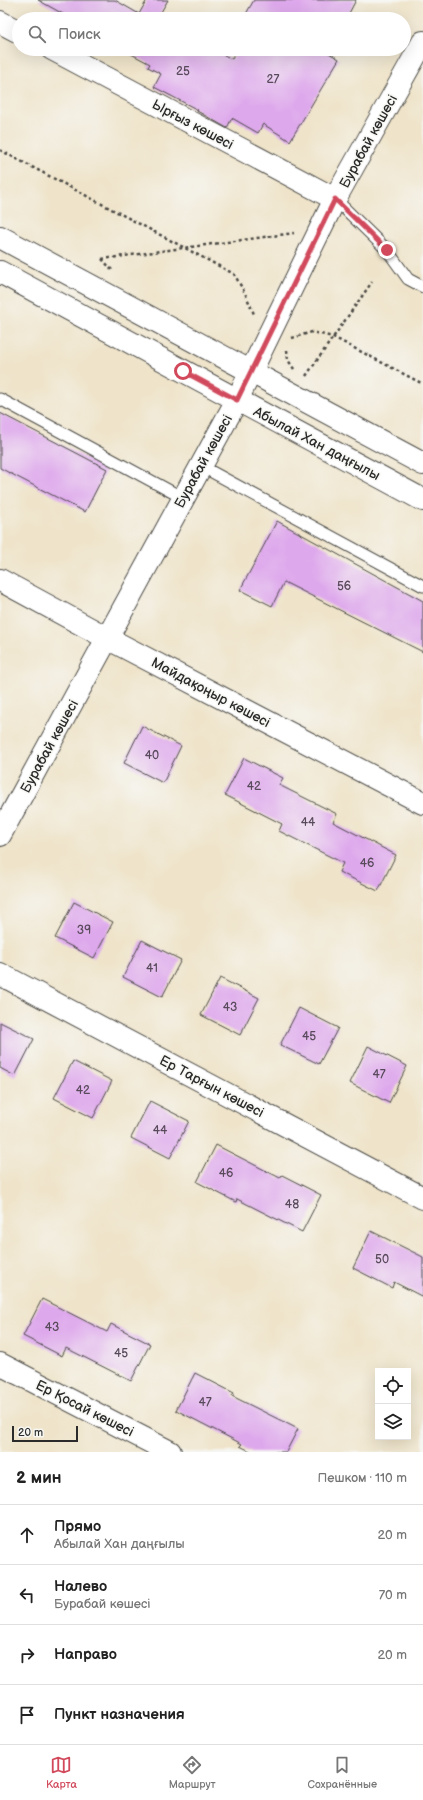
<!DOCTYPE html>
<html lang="ru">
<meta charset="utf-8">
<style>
body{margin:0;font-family:"Balsamiq Sans",sans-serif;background:#f6f6f6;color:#222}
.controls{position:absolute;right:12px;bottom:12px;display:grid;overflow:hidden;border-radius:0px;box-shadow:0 4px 16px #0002}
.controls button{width:36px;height:36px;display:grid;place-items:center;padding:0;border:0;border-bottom:1px solid #e0e0e0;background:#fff;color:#222;font:20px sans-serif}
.scale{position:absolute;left:12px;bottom:10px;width:66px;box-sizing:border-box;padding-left:4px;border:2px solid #2b2b2b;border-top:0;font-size:11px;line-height:14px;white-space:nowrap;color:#2b2b2b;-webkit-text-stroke:3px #f6f6f2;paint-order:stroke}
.stop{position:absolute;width:12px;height:12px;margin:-9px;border:3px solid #d1495b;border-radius:50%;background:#fff}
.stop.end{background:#d1495b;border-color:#fff;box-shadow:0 1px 4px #0008}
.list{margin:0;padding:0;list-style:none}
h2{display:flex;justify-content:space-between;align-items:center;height:52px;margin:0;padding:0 16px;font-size:17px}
h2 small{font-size:13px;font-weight:400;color:#767676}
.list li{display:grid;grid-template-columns:26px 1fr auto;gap:12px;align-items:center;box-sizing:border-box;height:60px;padding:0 16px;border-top:1px solid #e0e0e0}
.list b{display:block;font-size:15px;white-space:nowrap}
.list p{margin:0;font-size:13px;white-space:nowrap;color:#767676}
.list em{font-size:13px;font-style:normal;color:#767676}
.icon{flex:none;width:22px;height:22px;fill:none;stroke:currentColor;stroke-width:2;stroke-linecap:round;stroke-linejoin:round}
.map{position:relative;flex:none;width:423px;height:1452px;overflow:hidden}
.search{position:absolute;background:#fff;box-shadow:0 4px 16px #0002;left:12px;right:12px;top:12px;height:44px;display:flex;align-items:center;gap:10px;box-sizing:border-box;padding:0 14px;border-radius:22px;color:#767676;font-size:15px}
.sheet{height:292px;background:#fff}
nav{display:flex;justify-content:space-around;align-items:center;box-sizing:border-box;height:56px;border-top:1px solid #e0e0e0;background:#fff;font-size:11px;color:#767676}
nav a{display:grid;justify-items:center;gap:2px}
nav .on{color:#d1495b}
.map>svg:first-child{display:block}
.building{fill:#dea9ec}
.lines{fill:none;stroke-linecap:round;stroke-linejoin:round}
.service-casing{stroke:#484743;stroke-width:13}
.minor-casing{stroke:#484743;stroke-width:24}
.primary-casing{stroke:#484743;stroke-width:24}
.path{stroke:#484743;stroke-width:2.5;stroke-dasharray:3 3;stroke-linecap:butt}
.service{stroke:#fff;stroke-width:11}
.minor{stroke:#fff;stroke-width:22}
.primary{stroke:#fff;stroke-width:22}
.route{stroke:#d1495b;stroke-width:5}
.labels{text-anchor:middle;stroke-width:3;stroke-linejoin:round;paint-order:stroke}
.number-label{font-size:12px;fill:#584a5b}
.street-label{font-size:14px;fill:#2b2b2b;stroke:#f6f6f2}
</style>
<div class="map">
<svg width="423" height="1452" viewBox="0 0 423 1452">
<rect width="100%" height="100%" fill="#f6f6f2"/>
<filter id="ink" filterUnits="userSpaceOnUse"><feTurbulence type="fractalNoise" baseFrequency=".025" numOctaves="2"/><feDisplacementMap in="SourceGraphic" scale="8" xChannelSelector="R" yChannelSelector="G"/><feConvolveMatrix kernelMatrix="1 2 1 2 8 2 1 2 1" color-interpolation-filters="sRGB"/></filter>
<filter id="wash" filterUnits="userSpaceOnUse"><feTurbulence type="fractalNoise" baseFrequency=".012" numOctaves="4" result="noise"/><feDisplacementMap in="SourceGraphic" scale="16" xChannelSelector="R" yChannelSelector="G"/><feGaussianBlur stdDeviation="0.9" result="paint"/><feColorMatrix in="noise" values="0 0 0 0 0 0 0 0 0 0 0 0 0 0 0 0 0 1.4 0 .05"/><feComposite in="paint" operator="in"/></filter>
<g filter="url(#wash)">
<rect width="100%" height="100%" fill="#efe4ca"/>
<g id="blocks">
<path class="building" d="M 38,0 L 115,0 L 139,14 L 147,0 L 168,0 L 157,19 L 72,19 Z
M 254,0 L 356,0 L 346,19 L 243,19 Z
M 122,49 L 212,49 L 232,59 L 238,49 L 322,49 L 339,59 L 290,141 L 263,124 L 258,133 L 232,118 L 227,128 L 197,111 L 198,110 L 154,87 L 161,74 L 148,67 L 150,64 Z
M 0,413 L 107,469 L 85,512 L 0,468 Z
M 277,521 L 423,601 L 423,652 L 284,582 L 272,606 L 240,590 Z
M 142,726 L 181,746 L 163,783 L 124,763 Z
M 244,758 L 283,778 L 279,785 L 337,814 L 333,822 L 396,855 L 378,891 L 339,872 L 343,863 L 279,831 L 282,824 L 225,795 Z
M 74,902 L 113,922 L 94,958 L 55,938 Z
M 142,940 L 181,960 L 162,997 L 123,977 Z
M 220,978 L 259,998 L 240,1035 L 201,1015 Z
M 299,1008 L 338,1028 L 319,1064 L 280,1045 Z
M 0,1022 L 34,1039 L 15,1076 L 0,1068 Z
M 368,1046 L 407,1066 L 389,1103 L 350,1083 Z
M 73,1061 L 112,1081 L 93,1118 L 54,1098 Z
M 150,1101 L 189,1121 L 170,1158 L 131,1138 Z
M 216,1145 L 280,1178 L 282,1175 L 321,1195 L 302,1232 L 237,1199 L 236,1202 L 197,1182 Z
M 371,1231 L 423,1257 L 423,1297 L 394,1282 L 392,1288 L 353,1268 Z
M 42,1299 L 107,1332 L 111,1324 L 150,1344 L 131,1381 L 66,1348 L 62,1356 L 23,1336 Z
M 195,1373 L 234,1393 L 232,1396 L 298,1429 L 286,1452 L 252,1452 L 240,1446 L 242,1444 L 176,1410 Z"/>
</g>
</g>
<g filter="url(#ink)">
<use href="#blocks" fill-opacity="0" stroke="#484743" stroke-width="1"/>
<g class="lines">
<g class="service-casing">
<path id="service" d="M 335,199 L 387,250 L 408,279 L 423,287
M 0,399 L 183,498
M 201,466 L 423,586"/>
</g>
<g class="minor-casing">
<path id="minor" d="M 0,22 L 19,32
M 52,49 L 335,199
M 0,580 L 107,638 L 423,803
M 0,835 L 237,400 L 335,199 L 423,42
M 0,974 L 423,1198
M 0,1364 L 170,1452"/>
</g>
<g class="primary-casing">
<path id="primary" d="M 0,237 L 423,464
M 0,272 L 423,500"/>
</g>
<path class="path" d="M 0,150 L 234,274 L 245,293 L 254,314
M 102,259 L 112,270
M 102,259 L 294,233
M 292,338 L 312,332 L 333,337 L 423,384
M 287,350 L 288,360 L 294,369
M 306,376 L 372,282"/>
<use href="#service" class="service"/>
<use href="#minor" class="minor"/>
<use href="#primary" class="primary"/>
</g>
</g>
<g class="lines" filter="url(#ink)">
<path class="route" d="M 183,371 L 237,400 L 335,199 L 387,250"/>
</g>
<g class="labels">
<g class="number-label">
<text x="183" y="75">25</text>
<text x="273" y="83">27</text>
<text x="344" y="590">56</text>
<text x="152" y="759">40</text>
<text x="254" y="790">42</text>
<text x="308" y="826">44</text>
<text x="367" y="867">46</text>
<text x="84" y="934">39</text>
<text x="152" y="972">41</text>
<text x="230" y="1011">43</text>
<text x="309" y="1040">45</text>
<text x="379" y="1078">47</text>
<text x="83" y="1094">42</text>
<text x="160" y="1134">44</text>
<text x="226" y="1177">46</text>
<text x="292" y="1208">48</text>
<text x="382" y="1263">50</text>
<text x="52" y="1331">43</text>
<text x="121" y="1357">45</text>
<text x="205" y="1406">47</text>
</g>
<g class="street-label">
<text transform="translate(193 124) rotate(28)" y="5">Ырғыз көшесі</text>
<text transform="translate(368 141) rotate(-61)" y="5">Бурабай көшесі</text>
<text transform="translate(317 443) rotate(28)" y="5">Абылай Хан даңғылы</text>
<text transform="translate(203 461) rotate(-61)" y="5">Бурабай көшесі</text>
<text transform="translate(211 692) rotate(28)" y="5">Майдақоңыр көшесі</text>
<text transform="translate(49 746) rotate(-61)" y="5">Бурабай көшесі</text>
<text transform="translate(212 1086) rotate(28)" y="5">Ер Тарғын көшесі</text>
<text transform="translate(85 1408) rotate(27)" y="5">Ер Қосай көшесі</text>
</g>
</g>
</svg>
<div class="controls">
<button><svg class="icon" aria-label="locate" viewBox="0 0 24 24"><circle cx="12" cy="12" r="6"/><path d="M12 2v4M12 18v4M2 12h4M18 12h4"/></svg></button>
<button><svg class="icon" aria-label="layers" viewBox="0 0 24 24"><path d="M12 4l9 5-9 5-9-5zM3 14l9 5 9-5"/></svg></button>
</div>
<div class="scale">20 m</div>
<div class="stop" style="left:183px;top:371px"></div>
<div class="stop end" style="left:387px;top:250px"></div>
<div class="search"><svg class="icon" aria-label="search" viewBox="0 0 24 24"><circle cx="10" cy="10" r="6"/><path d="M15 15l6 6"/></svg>Поиск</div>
</div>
<section class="sheet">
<h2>2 мин<small>Пешком · 110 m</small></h2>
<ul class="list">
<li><svg class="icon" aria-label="ahead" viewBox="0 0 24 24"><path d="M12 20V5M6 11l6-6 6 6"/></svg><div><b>Прямо</b><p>Абылай Хан даңғылы</p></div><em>20 m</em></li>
<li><svg class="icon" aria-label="left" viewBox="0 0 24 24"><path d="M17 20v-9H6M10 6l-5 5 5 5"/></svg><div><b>Налево</b><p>Бурабай көшесі</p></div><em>70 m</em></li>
<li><svg class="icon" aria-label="right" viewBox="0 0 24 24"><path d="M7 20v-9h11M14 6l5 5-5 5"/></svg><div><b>Направо</b></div><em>20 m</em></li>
<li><svg class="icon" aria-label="arrive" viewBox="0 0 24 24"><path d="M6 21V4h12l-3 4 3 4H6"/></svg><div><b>Пункт назначения</b></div></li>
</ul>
</section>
<nav>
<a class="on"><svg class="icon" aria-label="map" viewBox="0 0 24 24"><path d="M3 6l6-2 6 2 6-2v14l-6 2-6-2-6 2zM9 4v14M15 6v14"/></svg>Карта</a>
<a><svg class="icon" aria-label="directions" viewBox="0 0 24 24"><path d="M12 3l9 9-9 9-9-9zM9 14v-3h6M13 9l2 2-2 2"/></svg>Маршрут</a>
<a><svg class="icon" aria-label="saved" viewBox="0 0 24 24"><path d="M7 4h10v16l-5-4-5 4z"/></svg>Сохранённые</a>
</nav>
